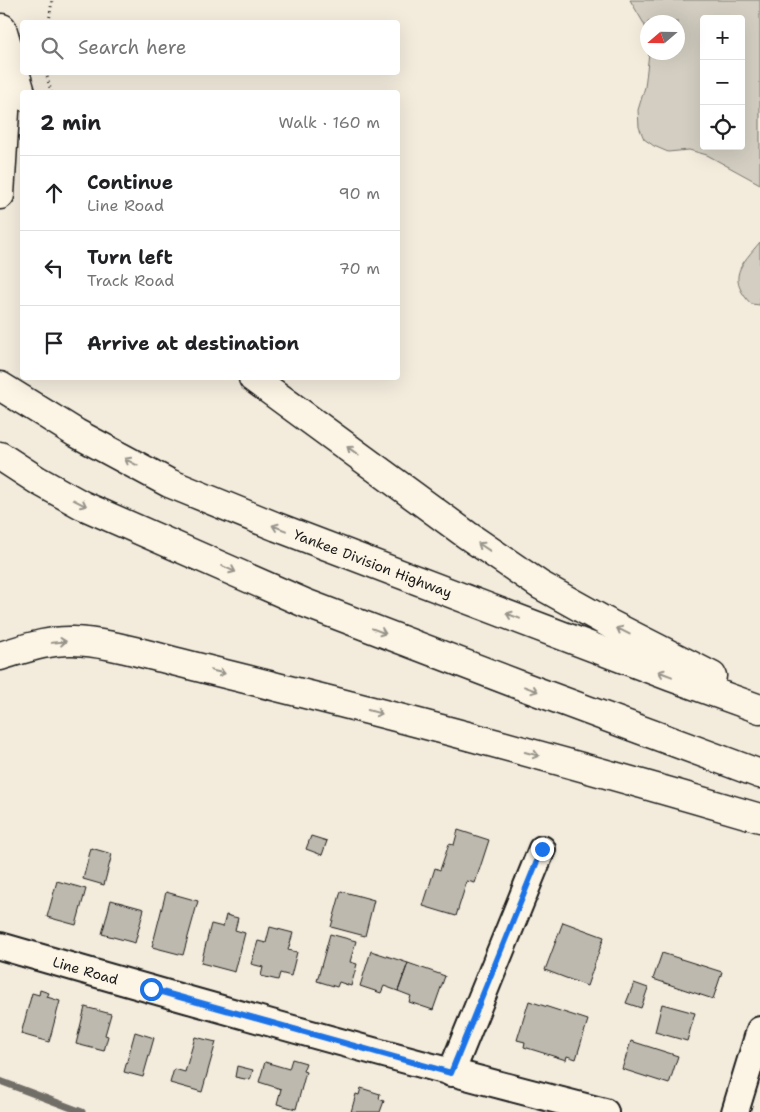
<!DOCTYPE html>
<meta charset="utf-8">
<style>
body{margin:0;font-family:"Shantell Sans",sans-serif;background:#f6f6f6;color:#202124}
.controls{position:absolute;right:15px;top:15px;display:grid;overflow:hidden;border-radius:5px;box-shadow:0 5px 20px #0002}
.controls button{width:45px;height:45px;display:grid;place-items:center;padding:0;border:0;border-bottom:1px solid #e0e0e0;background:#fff;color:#202124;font:25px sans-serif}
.compass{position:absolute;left:640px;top:15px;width:45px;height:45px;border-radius:50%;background:#fff;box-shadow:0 5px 20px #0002;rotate:250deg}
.stop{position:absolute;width:15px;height:15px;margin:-11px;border:4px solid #1a73e8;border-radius:50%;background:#fff}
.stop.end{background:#1a73e8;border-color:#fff;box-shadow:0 1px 5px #0008}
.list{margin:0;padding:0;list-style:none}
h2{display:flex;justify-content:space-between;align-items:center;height:65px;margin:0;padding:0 20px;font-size:21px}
h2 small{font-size:16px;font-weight:400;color:#757577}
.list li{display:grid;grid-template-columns:32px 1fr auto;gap:15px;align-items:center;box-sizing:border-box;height:75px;padding:0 20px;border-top:1px solid #e0e0e0}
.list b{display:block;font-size:19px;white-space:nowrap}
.list p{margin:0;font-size:16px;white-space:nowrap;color:#757577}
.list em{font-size:16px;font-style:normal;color:#757577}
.icon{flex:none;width:28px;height:28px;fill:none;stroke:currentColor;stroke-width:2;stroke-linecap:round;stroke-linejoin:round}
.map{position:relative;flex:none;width:760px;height:1112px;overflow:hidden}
.search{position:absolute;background:#fff;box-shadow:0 5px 20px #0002;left:20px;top:20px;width:380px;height:55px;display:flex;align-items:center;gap:12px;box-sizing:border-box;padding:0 18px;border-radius:5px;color:#757577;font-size:19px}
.panel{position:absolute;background:#fff;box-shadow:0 5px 20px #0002;left:20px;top:90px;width:380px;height:290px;border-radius:5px}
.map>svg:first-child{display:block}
.green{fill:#d3cec1;stroke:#78756e;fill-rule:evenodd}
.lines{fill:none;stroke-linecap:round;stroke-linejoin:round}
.stream{stroke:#716e68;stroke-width:7}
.building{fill:#beb9ae;stroke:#1c1c1c}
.street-casing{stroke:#1c1c1c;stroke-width:30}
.primary-casing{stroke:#1c1c1c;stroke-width:31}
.highway-casing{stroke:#1c1c1c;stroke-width:31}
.path{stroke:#1c1c1c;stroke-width:3;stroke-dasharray:1 4;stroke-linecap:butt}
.street{stroke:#fcf5e5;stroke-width:26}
.primary{stroke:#fcf5e5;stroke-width:28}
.highway{stroke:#fcf5e5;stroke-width:28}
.oneway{stroke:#97938b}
.route{stroke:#1a73e8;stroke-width:6}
.labels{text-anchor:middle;stroke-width:4;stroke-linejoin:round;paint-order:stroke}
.street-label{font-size:14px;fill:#1c1c1c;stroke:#fcf5e5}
</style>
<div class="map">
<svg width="760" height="1112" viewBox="0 0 760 1112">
<rect width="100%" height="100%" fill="#f3ecdd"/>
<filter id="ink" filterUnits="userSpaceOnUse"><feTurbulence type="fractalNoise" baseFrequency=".02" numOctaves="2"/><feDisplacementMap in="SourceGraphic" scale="10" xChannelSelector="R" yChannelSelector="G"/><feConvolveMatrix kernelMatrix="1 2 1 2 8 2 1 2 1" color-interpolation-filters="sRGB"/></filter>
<g filter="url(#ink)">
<path class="green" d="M 630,0 L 760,0 L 760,184 L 707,155 L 689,150 L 668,152 L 654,146 L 644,139 L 639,127 L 638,110 L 645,87 L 649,53 L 678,52 L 678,22 L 648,22 L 647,31 L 643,22 ZM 704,19 L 741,19 L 741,146 L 704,146 Z
M 760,242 L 760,305 L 751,304 C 726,277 741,265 760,242 Z"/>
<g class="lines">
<path class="stream" d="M 0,1081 L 82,1112"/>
</g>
<path class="building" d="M 458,830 L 489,840 L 475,883 L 467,881 L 456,916 L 423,906 L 435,868 L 440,870 L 449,844 L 454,845 Z
M 311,836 L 327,841 L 322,855 L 306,849 Z
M 91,848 L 112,854 L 104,885 L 83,879 Z
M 57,881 L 86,889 L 76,925 L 47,917 Z
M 341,891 L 374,900 L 365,936 L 331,927 Z
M 166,892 L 198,901 L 183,955 L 152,947 Z
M 111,900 L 144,909 L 135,943 L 102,934 Z
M 226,915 L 238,918 L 235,930 L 245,933 L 235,972 L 201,963 L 211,924 L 223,927 Z
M 563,922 L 604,937 L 587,986 L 545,970 Z
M 270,927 L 293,933 L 288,950 L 297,952 L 291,976 L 280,973 L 278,980 L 261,976 L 263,967 L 251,964 L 258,941 L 266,943 Z
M 330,934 L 356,941 L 350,962 L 357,964 L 351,986 L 339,982 L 337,987 L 317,981 Z
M 371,951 L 408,963 L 398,991 L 384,986 L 381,993 L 360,986 Z
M 662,953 L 722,972 L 713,999 L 653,979 Z
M 408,963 L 445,976 L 433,1010 L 409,1002 L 411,996 L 398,991 Z
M 634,983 L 648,988 L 641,1008 L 626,1003 Z
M 40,990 L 49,993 L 47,997 L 60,1001 L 49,1042 L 21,1034 L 32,993 L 39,995 Z
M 529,1001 L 588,1020 L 576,1059 L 567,1056 L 566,1060 L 524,1047 L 525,1042 L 517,1040 Z
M 662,1004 L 695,1013 L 687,1041 L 655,1032 Z
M 85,1007 L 111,1014 L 105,1035 L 108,1036 L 104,1051 L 76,1044 Z
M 135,1032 L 154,1038 L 143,1077 L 124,1072 Z
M 195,1037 L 216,1042 L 202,1092 L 170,1083 L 174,1069 L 185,1072 Z
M 631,1041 L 678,1056 L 669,1084 L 622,1069 Z
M 292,1059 L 306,1063 L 303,1071 L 306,1072 L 296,1109 L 277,1104 L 281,1089 L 259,1082 L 265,1062 L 289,1069 Z
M 237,1066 L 253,1070 L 250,1080 L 235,1077 Z
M 361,1088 L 380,1094 L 379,1099 L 384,1101 L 380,1112 L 351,1112 L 356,1094 L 359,1095 Z"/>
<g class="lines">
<g class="street-casing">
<g id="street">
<path id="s1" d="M 0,946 C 201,1004 402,1061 605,1112"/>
<path d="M 451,1073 L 542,849"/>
<path d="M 735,1112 L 760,1030"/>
</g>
</g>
<g class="primary-casing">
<path id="primary" d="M 0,195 L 8,62 L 7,55"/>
</g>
<g class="highway-casing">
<g id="highway">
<path d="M 2,28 L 22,96"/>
<path d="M 253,378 L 467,535 L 540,585 L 610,624 L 712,676"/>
<path id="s2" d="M 0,386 L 76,433 L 169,483 L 277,527 L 671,677 L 760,709"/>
<path d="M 0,456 L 37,480 L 82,505 L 305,603 L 525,687 L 760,774"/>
<path d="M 0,656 C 24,649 47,640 73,641 C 103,642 133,651 162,658 C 200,668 238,677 277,687 C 439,727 600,771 760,818"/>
</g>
</g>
<path class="path" d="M 49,22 L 52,0
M 47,72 L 47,76 L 51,92"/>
<use href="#street" class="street"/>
<use href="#primary" class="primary"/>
<use href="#highway" class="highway"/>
</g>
<defs><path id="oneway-shaft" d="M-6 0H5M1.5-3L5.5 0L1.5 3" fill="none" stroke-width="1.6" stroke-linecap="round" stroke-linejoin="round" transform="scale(1.25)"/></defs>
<g class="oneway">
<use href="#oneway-shaft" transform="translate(353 451) rotate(-144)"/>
<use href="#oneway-shaft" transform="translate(131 462) rotate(-152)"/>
<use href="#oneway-shaft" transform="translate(80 503) rotate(27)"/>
<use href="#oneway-shaft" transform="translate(279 528) rotate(-159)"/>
<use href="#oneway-shaft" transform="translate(484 547) rotate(-146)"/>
<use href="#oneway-shaft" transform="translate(229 569) rotate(24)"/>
<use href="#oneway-shaft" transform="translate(513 616) rotate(-159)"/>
<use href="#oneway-shaft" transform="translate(379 631) rotate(21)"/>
<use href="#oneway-shaft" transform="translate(623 631) rotate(-153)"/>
<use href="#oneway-shaft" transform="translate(59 642) rotate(-5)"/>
<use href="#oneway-shaft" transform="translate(218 672) rotate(14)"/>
<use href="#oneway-shaft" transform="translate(665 674) rotate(-159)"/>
<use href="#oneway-shaft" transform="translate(531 689) rotate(20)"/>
<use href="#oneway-shaft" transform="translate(375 712) rotate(15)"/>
<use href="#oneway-shaft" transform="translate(532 754) rotate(15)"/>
</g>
</g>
<g class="lines" filter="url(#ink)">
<path class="route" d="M 151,989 L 451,1073 L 542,849"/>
</g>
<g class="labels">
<g class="street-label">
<text dy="5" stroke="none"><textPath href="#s2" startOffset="414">Yankee Division Highway</textPath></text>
<text dy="5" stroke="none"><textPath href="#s1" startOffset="89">Line Road</textPath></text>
</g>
</g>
</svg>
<div class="controls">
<button>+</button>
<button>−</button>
<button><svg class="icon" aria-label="locate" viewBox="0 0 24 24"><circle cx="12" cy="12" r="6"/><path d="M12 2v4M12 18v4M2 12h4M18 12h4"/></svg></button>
</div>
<svg class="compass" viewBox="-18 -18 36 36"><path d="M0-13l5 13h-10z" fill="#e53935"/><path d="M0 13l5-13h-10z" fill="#757577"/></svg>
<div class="stop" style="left:151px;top:989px"></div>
<div class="stop end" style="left:542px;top:849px"></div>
<div class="search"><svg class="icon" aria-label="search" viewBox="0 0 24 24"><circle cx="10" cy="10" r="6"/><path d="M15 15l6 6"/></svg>Search here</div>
<section class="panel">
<h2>2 min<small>Walk · 160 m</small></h2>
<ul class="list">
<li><svg class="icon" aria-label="ahead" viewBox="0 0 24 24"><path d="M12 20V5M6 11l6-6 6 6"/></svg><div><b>Continue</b><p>Line Road</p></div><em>90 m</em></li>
<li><svg class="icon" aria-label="left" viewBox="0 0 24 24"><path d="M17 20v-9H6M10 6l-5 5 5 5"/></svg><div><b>Turn left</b><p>Track Road</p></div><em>70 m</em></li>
<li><svg class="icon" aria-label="arrive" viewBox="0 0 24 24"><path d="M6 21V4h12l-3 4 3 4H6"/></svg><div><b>Arrive at destination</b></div></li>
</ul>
</section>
</div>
